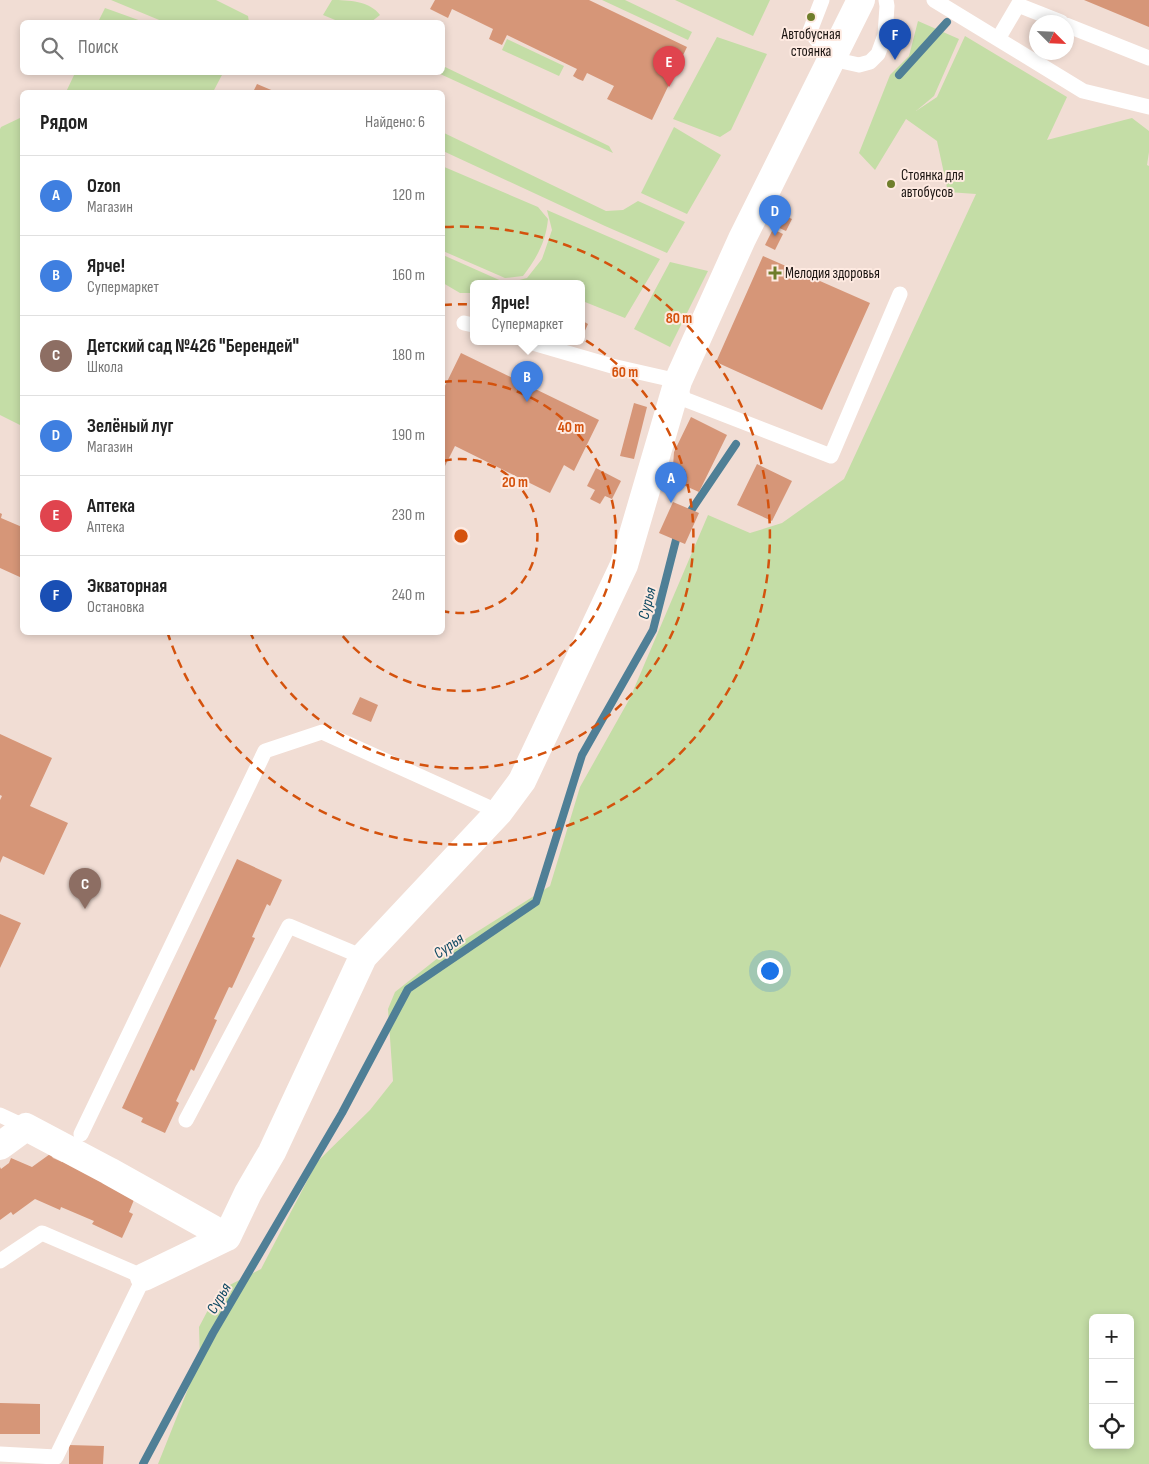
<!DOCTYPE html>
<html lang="ru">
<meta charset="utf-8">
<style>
body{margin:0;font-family:"Sofia Sans Condensed",sans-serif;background:#f2f2f2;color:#222}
.controls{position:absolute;right:15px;bottom:15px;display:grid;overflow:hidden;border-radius:8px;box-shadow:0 2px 8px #0003}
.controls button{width:45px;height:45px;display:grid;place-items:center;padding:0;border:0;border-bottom:1px solid #e0e0e0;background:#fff;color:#222;font:25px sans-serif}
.compass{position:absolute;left:1029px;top:15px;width:45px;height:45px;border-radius:50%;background:#fff;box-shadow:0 2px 8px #0003;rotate:114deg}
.you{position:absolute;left:769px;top:970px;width:18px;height:18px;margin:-12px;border:4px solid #fff;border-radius:50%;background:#1a73e8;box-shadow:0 0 0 8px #1a73e833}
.badge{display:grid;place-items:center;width:32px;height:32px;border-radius:50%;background:#ea580c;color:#fff;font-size:16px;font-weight:700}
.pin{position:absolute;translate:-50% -41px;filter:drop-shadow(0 1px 2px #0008)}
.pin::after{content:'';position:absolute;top:26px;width:18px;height:15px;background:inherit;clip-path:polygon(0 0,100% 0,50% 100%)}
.popup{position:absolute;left:470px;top:280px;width:115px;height:65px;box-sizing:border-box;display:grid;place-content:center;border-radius:8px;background:#fff;filter:drop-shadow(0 1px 4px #0005);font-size:16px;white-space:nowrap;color:#767676}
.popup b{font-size:19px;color:#222}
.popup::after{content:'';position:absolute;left:50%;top:100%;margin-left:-10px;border:10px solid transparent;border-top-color:#fff}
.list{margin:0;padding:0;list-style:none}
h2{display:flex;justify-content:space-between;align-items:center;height:65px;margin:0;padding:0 20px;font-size:21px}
h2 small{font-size:16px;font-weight:400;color:#767676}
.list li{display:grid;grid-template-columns:32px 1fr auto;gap:15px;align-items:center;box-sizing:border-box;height:80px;padding:0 20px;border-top:1px solid #e0e0e0}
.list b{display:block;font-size:19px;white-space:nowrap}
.list p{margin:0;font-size:16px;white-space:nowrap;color:#767676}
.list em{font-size:16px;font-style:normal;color:#767676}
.icon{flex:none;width:28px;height:28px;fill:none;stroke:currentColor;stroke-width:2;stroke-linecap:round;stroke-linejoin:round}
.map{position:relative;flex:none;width:1149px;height:1464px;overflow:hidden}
.search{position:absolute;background:#fff;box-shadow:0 2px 8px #0003;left:20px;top:20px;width:425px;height:55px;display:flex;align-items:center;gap:12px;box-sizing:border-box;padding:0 18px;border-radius:8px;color:#767676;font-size:19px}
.panel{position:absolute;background:#fff;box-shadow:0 2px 8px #0003;left:20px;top:90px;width:425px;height:545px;border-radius:8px}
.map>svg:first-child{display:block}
.green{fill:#c4dda6;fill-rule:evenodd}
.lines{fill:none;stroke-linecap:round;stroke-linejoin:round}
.stream{stroke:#4f7f96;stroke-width:8}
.building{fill:#d69678}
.service{stroke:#fff;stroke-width:15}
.minor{stroke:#fff;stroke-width:28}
.ring{fill:none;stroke:#d4520d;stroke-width:2.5;stroke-dasharray:9 6}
.poi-dot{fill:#6f7e2b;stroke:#feeae1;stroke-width:2}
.labels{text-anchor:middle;stroke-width:4;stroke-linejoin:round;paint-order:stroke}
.poi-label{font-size:15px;fill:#1c1512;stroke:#feeae1;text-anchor:start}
.water-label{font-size:16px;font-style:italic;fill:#0e4962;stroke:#feeae1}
.centre{fill:#d4520d;stroke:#feeae1;stroke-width:2.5}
.ring-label{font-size:15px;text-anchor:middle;font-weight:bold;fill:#d4520d;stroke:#feeae1;stroke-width:4;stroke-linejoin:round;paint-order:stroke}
</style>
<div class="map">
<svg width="1149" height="1464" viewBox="0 0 1149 1464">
<rect width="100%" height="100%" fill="#f1ddd4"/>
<path class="green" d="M 111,0 L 216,0 L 248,16 L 249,22 L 164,22 Z
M 332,0 C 348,0 370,1 380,15 L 371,22 L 340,22 L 323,15 Z
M 602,0 L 625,0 L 692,32 L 688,40 Z
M 675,0 L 770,0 L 753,36 Z
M 105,8 L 144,22 L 98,22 Z
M 918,21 L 959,39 L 934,96 L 916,111 L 937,97 L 965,36 L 1067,97 L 1047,140 L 1132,118 L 1149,131 L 1149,152 L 1147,165 L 1149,166 L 1149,1464 L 158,1464 L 200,1359 L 199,1327 L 218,1291 L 261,1269 L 317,1162 L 370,1110 L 393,1081 L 388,1009 L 395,992 L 448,950 L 550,886 L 580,787 L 630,698 L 708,515 L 750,533 L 782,523 L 844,479 L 976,194 L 948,192 L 937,141 L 906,119 L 875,170 L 859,153 L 890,75 L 909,56 ZM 1093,1318 L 1130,1318 L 1130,1445 L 1093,1445 Z
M 717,37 L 767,54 L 731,130 L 720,137 L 673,119 Z
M 507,39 L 564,66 L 559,76 L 502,50 Z
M 443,66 L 609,146 L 613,153 L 438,73 L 442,72 Z
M 75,73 L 75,72 L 223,73 L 213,92 L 66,92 Z
M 22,117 L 22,426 L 0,415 L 0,129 L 1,127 Z
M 674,127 L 721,155 L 687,214 L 641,193 Z
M 442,132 L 606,211 L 623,210 L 638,201 L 685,222 L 667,253 L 605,226 L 443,151 Z
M 442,166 L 538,207 L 548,219 C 546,241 537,258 523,276 L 505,278 L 443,251 Z
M 547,210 L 660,259 L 625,318 L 585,302 L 581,305 L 581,283 L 508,283 L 527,278 L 542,259 L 552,230 Z
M 443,255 L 506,283 L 473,283 L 473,293 L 460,293 L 443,283 Z
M 670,262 L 708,271 L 670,347 L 634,329 Z"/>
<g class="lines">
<path class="stream" d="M 899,75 L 947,22
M 686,518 L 736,444
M 143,1464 L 213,1333 L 342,1113 L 408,989 L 536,902 L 582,755 L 653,630 L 678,532"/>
</g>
<path class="building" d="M 435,0 L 589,0 L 687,47 L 652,120 L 607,99 L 614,86 L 587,73 L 583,81 L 578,79 L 573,76 L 577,69 L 507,35 L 502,45 L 489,39 L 493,29 L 452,9 L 448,18 L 430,9 Z
M 1084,0 L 1149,0 L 1149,27 Z
M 257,84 L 276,92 L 253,92 Z
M 783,215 L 792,219 L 786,231 L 777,227 Z
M 773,229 L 783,234 L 775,250 L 765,245 Z
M 763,256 L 870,303 L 822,410 L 716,362 Z
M 581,320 L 588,324 L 583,335 L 581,334 Z
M 461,353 L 599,420 L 574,471 L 564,465 L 550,493 L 455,446 L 442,472 L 442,392 Z
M 634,403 L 647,407 L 634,459 L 620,456 Z
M 691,417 L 727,435 L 699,492 L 672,480 L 674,452 Z
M 757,464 L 792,481 L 772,521 L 737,505 Z
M 596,468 L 621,481 L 612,499 L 605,496 L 600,504 L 590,499 L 595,490 L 587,486 Z
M 673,502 L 699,513 L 685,544 L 659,533 Z
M 0,513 L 2,514 L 1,518 L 22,527 L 22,578 L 0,568 Z
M 360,697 L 378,705 L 371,722 L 352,714 Z
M 0,734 L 52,758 L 30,806 L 68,823 L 44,875 L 3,856 L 0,863 L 0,800 L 2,796 L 0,795 Z
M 237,859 L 282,880 L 270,906 L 267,904 L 252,937 L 255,938 L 232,988 L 229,987 L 214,1019 L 217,1020 L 194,1071 L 191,1069 L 176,1101 L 179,1103 L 165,1133 L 141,1122 L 143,1118 L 122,1108 Z
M 0,914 L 21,923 L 0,968 Z
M 50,1154 L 53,1158 L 62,1162 L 64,1157 L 138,1190 L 129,1212 L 133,1214 L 122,1238 L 92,1224 L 94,1221 L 61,1207 L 60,1210 L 35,1199 L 13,1215 L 11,1212 L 0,1220 L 0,1167 L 1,1169 L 9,1163 L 11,1158 L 32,1167 Z
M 0,1403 L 40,1404 L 40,1434 L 0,1434 Z
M 69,1445 L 104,1446 L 103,1464 L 69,1464 Z"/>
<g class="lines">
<path class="service" d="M 822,0 L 810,31 L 832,59 L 859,65 L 870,62 L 878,54 L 885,35 L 887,6 L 886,0
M 934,0 L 1083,91 L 1149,107
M 1066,25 L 1149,58
M 998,39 L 1018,5 L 1061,22
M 464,323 L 473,325
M 526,341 L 612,366 L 678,381 L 684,399 L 831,456 L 900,294
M 0,1115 L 26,1127
M 186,1120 L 289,926 L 363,957
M 81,1134 L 265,751 L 322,732 L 499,812
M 0,1261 L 42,1233 L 144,1277 L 56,1457 L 0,1454"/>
<path class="minor" d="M 0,1146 L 26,1127 L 109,1171 L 227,1237
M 144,1277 L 227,1237 L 248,1193 L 272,1152 L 363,957 L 499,812 L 522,781 L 624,565 L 678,381 L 742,239 L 861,0"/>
</g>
<g class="ring">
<path d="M443 461A77 77 0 1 1 443 611"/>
<path d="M443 382A155 155 0 1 1 341 634"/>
<path d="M443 305A232 232 0 1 1 251 634"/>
<path d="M445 227A309 309 0 1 1 168 634"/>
</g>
<g class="poi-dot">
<circle cx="811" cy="17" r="5"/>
<circle cx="891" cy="184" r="5"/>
<path d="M772.5 265.5h5v5h5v5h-5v5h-5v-5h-5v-5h5z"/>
</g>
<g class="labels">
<g class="poi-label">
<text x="811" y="39" text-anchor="middle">Автобусная<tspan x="811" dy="17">стоянка</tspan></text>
<text x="901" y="180">Стоянка для<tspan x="901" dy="17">автобусов</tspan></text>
<text x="785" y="278">Мелодия здоровья</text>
</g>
<g class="water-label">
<text transform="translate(646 603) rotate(-76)" y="6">Сурья</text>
<text transform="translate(448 945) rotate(-34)" y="6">Сурья</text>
<text transform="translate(218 1298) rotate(-60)" y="6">Сурья</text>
</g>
</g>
<circle cx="461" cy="536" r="8" class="centre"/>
<g class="ring-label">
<text x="679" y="323">80 m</text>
<text x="625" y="377">60 m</text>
<text x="571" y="432">40 m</text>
<text x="515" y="487">20 m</text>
</g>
</svg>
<div class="controls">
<button>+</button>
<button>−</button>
<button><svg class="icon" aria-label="locate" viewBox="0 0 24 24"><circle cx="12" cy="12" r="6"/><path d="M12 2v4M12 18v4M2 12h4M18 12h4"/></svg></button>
</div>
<svg class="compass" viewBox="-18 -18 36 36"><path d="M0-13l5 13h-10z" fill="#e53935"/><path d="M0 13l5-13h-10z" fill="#767676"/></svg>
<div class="you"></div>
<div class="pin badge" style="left:671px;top:503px;background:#3f7fe0">A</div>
<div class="pin badge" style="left:527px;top:402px;background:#3f7fe0">B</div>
<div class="popup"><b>Ярче!</b>Супермаркет</div>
<div class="pin badge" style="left:85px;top:909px;background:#8d6e63">C</div>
<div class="pin badge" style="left:775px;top:236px;background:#3f7fe0">D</div>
<div class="pin badge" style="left:669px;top:87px;background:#e0444e">E</div>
<div class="pin badge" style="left:895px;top:60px;background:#1a4fb4">F</div>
<div class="search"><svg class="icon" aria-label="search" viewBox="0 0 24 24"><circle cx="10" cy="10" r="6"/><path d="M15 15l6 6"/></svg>Поиск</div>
<section class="panel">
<h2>Рядом<small>Найдено: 6</small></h2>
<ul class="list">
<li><span class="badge" style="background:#3f7fe0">A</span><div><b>Ozon</b><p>Магазин</p></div><em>120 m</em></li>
<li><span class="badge" style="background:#3f7fe0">B</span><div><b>Ярче!</b><p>Супермаркет</p></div><em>160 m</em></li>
<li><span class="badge" style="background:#8d6e63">C</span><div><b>Детский сад №426 &quot;Берендей&quot;</b><p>Школа</p></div><em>180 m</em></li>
<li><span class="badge" style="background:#3f7fe0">D</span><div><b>Зелёный луг</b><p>Магазин</p></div><em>190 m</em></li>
<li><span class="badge" style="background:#e0444e">E</span><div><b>Аптека</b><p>Аптека</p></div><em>230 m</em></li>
<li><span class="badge" style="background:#1a4fb4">F</span><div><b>Экваторная</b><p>Остановка</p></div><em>240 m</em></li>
</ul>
</section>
</div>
